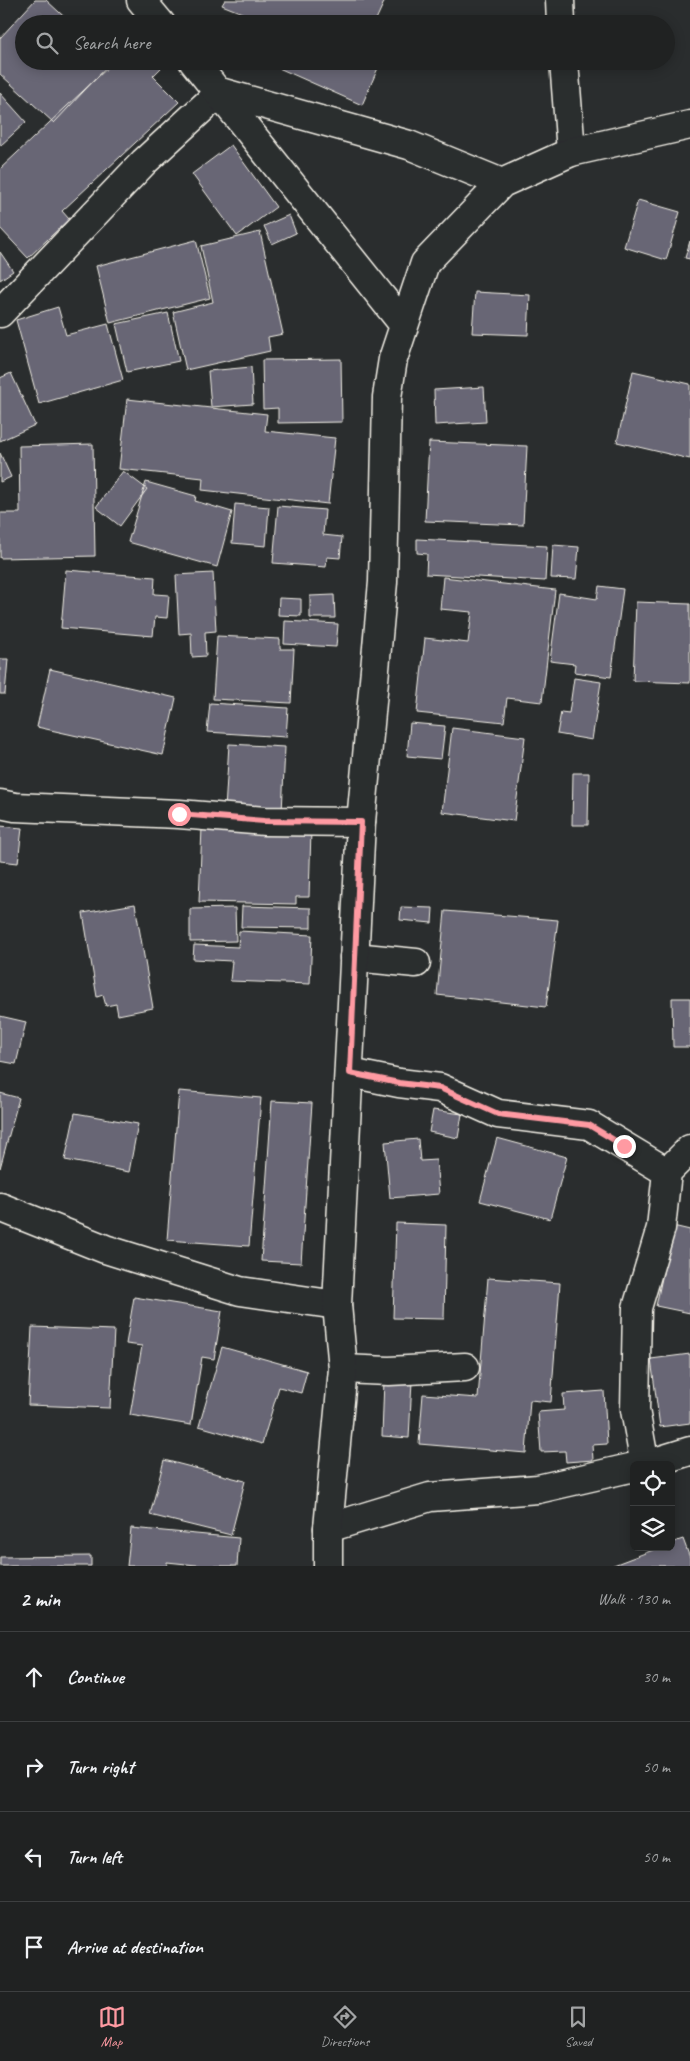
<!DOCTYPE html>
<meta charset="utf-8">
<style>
body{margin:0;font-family:Caveat,sans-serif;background:#2d2f2f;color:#f1f3f6}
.controls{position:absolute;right:15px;bottom:15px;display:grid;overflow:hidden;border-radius:8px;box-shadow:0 2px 12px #0003}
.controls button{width:45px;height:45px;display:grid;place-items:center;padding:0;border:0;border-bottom:1px solid #3d3f40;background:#202222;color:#f1f3f6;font:25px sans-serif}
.stop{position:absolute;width:15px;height:15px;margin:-11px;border:4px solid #ff9aa2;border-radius:50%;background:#fff}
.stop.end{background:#ff9aa2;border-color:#fff;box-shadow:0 1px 5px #0008}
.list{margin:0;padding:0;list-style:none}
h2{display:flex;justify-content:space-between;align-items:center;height:65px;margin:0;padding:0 20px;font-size:21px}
h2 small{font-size:16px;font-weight:400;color:#a2a4a5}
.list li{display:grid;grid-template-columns:32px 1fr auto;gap:15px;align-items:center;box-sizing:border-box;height:90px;padding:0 20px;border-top:1px solid #3d3f40}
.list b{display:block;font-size:19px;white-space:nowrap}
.list em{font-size:16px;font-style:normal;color:#a2a4a5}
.icon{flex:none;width:28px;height:28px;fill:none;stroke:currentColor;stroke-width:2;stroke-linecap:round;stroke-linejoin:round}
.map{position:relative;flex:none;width:690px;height:1566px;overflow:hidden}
.search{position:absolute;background:#202222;box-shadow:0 2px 12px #0003;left:15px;right:15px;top:15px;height:55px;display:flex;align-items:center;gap:12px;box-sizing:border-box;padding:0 18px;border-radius:28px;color:#a2a4a5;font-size:19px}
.sheet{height:425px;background:#202222}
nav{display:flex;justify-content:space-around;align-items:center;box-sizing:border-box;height:70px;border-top:1px solid #3d3f40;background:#202222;font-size:14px;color:#a2a4a5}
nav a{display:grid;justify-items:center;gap:2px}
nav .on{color:#ff9aa2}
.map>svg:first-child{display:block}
.building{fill:#676675;stroke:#f4f1e8}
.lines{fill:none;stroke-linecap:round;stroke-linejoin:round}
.street-casing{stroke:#f4f1e8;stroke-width:31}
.secondary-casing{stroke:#f4f1e8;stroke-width:31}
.street{stroke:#2a2d2e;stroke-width:28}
.secondary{stroke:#2a2d2e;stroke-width:28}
.route{stroke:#ff9aa2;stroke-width:6}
</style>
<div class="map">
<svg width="690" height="1566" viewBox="0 0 690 1566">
<rect width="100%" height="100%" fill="#2a2d2e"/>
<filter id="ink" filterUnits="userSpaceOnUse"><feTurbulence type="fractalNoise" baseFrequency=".02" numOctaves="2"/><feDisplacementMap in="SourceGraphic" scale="10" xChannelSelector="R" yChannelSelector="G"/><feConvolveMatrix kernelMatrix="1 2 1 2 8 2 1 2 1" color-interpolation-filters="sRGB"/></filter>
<g filter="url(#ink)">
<path class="building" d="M 35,0 L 46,0 L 72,24 L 24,24 L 24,61 L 112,61 L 54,123 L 0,74 L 0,38 Z
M 225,0 L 385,0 L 374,24 L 249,24 L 252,17 L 222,5 Z
M 115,61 L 162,61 L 165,64 L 153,76 L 179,102 L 62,211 L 69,219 L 28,258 L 0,228 L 0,169 Z
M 263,61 L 381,61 L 362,105 Z
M 0,93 L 26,122 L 0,146 Z
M 231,145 L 276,207 L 237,236 L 192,174 Z
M 638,200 L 680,212 L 666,260 L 624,247 Z
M 289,215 L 296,233 L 272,244 L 264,226 Z
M 260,232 L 283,334 L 268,337 L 270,351 L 186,370 L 173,312 L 213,302 L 201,246 Z
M 196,240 L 210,298 L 110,323 L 96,266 Z
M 690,241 L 690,259 L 685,258 Z
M 0,252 L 13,271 L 0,280 Z
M 475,292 L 530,295 L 528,335 L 472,333 Z
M 58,307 L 66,335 L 108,324 L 123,380 L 39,404 L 16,320 Z
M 168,313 L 179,361 L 127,372 L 116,324 Z
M 341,359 L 342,422 L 278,423 L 278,408 L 263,409 L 262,360 Z
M 251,367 L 253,404 L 211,407 L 208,371 Z
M 633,371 L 690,384 L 690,459 L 617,442 Z
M 11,373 L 35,425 L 0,441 L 0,378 Z
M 484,387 L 486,422 L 435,425 L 434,390 Z
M 127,399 L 267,414 L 265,431 L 335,438 L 328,504 L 202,490 L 203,478 L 119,469 Z
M 429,442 L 527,446 L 523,525 L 425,521 Z
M 93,444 L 95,556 L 0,558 L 0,513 L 20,513 L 19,446 Z
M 0,453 L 11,477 L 0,482 Z
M 123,471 L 147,489 L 120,526 L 96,507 Z
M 146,482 L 196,496 L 195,501 L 232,512 L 217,567 L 128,542 Z
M 235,504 L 269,507 L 266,546 L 232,543 Z
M 278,506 L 325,510 L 323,535 L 342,537 L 340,558 L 327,557 L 326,567 L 273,563 Z
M 417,539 L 547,546 L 545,581 L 426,574 L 427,554 L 417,553 Z
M 553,545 L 579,547 L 576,579 L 551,578 Z
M 66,570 L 155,577 L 154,594 L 169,595 L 167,618 L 155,617 L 153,636 L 61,628 Z
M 213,573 L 216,631 L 205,632 L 206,656 L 192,657 L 191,633 L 179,634 L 176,575 Z
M 443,577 L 555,590 L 542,702 L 507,698 L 504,722 L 417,713 L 425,638 L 468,643 L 472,612 L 440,609 Z
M 599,586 L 623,589 L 611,677 L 574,672 L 575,664 L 550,661 L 559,593 L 597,599 Z
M 334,595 L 335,618 L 310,618 L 310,596 Z
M 279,598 L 301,599 L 301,616 L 278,615 Z
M 636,602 L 690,604 L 690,683 L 633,681 Z
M 285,621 L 338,624 L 336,647 L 284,644 Z
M 217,636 L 280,639 L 280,649 L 294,649 L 291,703 L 213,699 Z
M 0,659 L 8,659 L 5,694 L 0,694 Z
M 50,669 L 176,698 L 163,755 L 37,727 Z
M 574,678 L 601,682 L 592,740 L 557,734 L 561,712 L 569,713 Z
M 210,703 L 288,708 L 286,737 L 207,732 Z
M 410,723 L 445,726 L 441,759 L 407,756 Z
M 452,728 L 525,737 L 514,821 L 442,812 Z
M 229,744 L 285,747 L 282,813 L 225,810 Z
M 573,773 L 589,773 L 588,825 L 572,825 Z
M 0,826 L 22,828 L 18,863 L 0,861 Z
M 202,827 L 311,830 L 309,897 L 296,897 L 296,904 L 199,902 Z
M 135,904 L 153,1008 L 118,1015 L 116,1004 L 106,1006 L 103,995 L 97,997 L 83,913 Z
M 242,906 L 311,908 L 311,928 L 241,927 Z
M 401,907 L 433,908 L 432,923 L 400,920 Z
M 235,908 L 236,941 L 190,942 L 190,909 Z
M 445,911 L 558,920 L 546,1007 L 437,995 Z
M 239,931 L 312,935 L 310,984 L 230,981 L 232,961 L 193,959 L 194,945 L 238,947 Z
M 672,998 L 690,998 L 690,1047 L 673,1047 Z
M 0,1016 L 26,1022 L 16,1064 L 0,1061 Z
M 179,1091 L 261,1098 L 249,1246 L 167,1240 Z
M 0,1093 L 19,1098 L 0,1168 Z
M 272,1101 L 312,1103 L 301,1263 L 261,1261 Z
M 433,1110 L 462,1114 L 458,1138 L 429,1132 Z
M 75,1113 L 138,1124 L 129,1172 L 65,1160 Z
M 497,1138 L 567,1157 L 550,1219 L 480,1201 Z
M 418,1139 L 420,1161 L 436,1160 L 439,1194 L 390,1198 L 385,1142 Z
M 396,1223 L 446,1225 L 444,1319 L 393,1318 Z
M 673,1226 L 690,1230 L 690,1313 L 656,1306 Z
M 488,1278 L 560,1283 L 551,1402 L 530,1400 L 526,1453 L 419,1444 L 423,1394 L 478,1398 Z
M 134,1297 L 222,1311 L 214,1359 L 202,1357 L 191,1425 L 130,1415 L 142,1346 L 126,1344 Z
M 32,1327 L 114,1330 L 110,1408 L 28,1405 Z
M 222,1347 L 307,1371 L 301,1393 L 279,1387 L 262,1444 L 199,1426 Z
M 690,1354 L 690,1423 L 660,1427 L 651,1359 Z
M 384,1380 L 412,1381 L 409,1438 L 382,1436 Z
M 604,1391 L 607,1444 L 592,1445 L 593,1460 L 566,1462 L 565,1451 L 541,1452 L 538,1412 L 564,1410 L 563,1394 Z
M 164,1460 L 245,1481 L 231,1535 L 150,1515 Z
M 131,1528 L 239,1538 L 237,1566 L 206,1566 L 167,1562 L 167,1566 L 127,1566 Z
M 683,1539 L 690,1558 L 690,1566 L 611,1566 L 661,1547 L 671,1547 L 671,1543 Z
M 91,1556 L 91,1566 L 0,1566 L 0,1557 Z"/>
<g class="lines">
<g class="street-casing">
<path id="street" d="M 560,0 L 561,24
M 564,61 L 571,152
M 0,313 L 144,162 L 220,92
M 0,804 L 15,807 L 179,814 L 265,821 L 361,822
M 354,957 L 416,963
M 350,1073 L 399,1083 L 440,1088 L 498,1114 L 589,1125 L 667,1172 L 661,1228 L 637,1308 L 635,1410 L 645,1465
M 667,1172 L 690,1149
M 0,1207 L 105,1249 L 240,1291 L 337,1305
M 343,1369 L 389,1371 L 465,1367
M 645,1465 L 690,1451
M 328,1528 L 430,1497 L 538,1489 L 634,1467"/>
</g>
<g class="secondary-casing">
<path id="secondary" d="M 141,0 L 161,24
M 193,61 L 404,325
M 220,92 L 409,145 L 502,183
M 328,1566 L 328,1528 L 343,1369 L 337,1305 L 361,822 L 383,582 L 387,397 L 393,359 L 425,263 L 502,183 L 571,152 L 690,125"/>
</g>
<use href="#street" class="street"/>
<use href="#secondary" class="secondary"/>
</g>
</g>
<g class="lines" filter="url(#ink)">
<path class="route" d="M 179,814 L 264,821 L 361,822 L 350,1073 L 399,1083 L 440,1088 L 498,1114 L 589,1125 L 624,1146"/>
</g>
</svg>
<div class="controls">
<button><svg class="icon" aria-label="locate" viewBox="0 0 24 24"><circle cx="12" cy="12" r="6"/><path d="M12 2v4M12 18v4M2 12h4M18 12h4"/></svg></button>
<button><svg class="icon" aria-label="layers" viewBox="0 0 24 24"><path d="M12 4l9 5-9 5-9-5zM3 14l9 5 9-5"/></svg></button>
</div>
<div class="stop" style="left:179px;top:814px"></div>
<div class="stop end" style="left:624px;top:1146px"></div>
<div class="search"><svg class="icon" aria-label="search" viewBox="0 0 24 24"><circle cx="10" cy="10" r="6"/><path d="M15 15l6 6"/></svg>Search here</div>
</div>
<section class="sheet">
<h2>2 min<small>Walk · 130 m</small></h2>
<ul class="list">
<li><svg class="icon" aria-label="ahead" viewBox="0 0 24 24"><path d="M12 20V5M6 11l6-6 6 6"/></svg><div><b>Continue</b></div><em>30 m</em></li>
<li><svg class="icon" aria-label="right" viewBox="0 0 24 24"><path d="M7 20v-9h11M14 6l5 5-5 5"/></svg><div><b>Turn right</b></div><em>50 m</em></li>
<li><svg class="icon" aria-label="left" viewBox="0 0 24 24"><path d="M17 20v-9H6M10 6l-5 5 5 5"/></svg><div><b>Turn left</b></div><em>50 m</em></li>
<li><svg class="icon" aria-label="arrive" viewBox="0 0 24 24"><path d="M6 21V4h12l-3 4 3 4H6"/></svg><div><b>Arrive at destination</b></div></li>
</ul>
</section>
<nav>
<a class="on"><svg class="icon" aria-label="map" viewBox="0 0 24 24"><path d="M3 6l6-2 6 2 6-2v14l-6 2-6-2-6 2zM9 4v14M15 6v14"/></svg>Map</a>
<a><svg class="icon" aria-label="directions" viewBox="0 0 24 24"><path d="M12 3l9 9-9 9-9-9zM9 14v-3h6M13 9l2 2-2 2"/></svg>Directions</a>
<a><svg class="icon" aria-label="saved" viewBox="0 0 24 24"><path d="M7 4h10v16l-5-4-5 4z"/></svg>Saved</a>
</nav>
